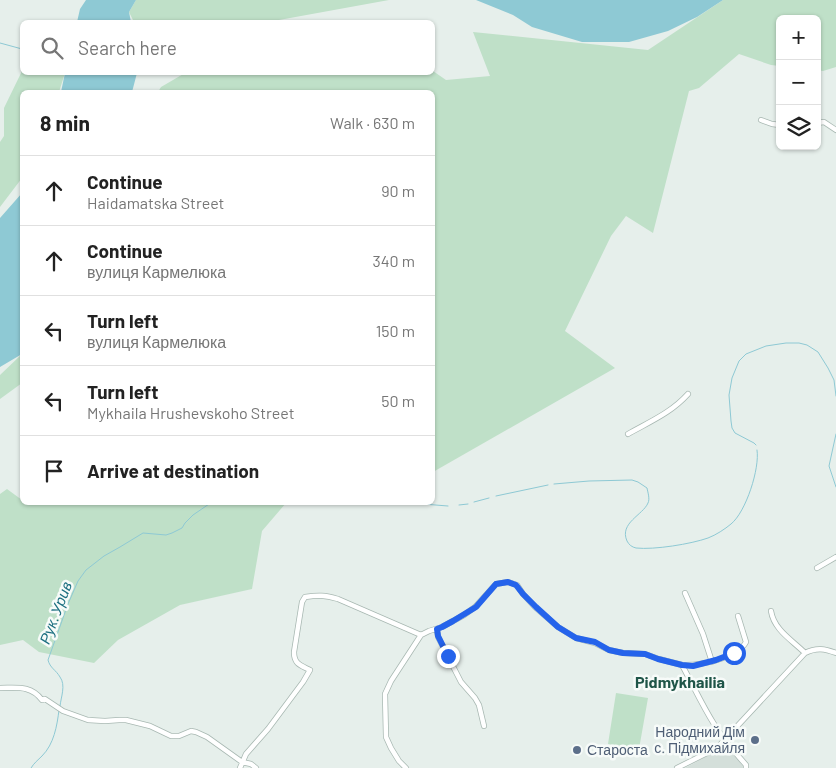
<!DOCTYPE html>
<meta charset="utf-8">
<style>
body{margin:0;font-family:Barlow,sans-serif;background:#f2f2f2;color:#222}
.controls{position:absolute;right:15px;top:15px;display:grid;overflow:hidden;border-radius:8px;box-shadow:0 1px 4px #0004}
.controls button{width:45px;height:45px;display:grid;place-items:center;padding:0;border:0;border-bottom:1px solid #e0e0e0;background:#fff;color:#222;font:25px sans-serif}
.stop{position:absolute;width:15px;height:15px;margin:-11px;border:4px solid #2563eb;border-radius:50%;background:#fff}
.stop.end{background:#2563eb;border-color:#fff;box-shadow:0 1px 5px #0008}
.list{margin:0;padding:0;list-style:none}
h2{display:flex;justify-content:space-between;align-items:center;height:65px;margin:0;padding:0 20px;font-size:21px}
h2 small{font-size:16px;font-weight:400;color:#767676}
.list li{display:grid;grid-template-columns:32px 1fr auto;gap:15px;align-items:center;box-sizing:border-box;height:70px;padding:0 20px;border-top:1px solid #e0e0e0}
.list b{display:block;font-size:19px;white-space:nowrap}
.list p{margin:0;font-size:16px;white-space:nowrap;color:#767676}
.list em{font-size:16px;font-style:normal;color:#767676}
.icon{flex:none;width:28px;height:28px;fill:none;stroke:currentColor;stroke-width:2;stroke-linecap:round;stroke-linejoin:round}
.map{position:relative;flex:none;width:836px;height:768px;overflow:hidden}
.search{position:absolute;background:#fff;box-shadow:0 1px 4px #0004;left:20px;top:20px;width:415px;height:55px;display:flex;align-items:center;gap:12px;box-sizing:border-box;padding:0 18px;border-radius:8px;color:#767676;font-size:19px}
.panel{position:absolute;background:#fff;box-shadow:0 1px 4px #0004;left:20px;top:90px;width:415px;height:415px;border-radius:8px}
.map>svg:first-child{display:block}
.built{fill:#d4dfda}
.green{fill:#bfe0c8}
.water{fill:#8ec9d4}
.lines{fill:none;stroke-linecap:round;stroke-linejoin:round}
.stream{stroke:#8ec9d4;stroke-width:1}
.street-casing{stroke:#a8b8b2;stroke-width:6}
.street{stroke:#fff;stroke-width:4.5}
.route{stroke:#2563eb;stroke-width:6}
.service-dot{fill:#5c6f8a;stroke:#f7fbf9;stroke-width:2}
.labels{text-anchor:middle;stroke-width:5;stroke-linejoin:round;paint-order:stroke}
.service-label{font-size:14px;fill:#4e5e75;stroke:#f7fbf9;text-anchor:end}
.water-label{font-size:15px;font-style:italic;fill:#1c6f80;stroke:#f7fbf9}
.quarter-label{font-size:16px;font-weight:bold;fill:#1f5548;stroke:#f7fbf9}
</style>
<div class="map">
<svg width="836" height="768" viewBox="0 0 836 768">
<rect width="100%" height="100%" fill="#e6efeb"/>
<path class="built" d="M 726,742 L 744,768 L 685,768 L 713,753 Z"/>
<path class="green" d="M 136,0 L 389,0 L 268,22 L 134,22 L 129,12 Z
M 723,0 L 836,0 L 836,67 L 823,71 L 817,70 L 817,19 L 780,19 L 780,66 L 771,65 L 739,54 L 699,88 L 689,91 L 653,233 L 626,216 L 611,236 L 565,331 L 615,368 L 433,472 L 432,92 L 158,92 L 161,87 L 185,73 L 432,72 L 433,71 L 446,80 L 490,76 L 473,32 L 648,50 Z
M 22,71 L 22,72 L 65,73 L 59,92 L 22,92 L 22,178 L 0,207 L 0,142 L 4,136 L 4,108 Z
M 22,354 L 22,383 L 0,399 L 0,375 Z
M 7,489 L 22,500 L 22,502 L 286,503 L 262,531 L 252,589 L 180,605 L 118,640 L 94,663 L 39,652 L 23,640 L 0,645 L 0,494 Z
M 616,693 L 648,698 L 639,749 L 608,744 Z"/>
<path class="water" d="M 86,0 L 136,0 L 129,12 L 131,22 L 77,22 L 80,9 Z
M 476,0 L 723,0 L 697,17 L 668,31 L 629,42 L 582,42 L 532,27 L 513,15 Z
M 65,73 L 65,72 L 137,73 L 132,92 L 61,92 Z
M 22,193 L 22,354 L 0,367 L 0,218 Z"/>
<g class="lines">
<path class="stream" d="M 0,43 L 22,49
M 836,434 L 829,466 L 836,487
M 756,445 L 754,443 L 735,433 L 732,428 L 731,421 L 729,395 L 732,378 L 739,361 L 746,354 L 766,346 L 786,343 L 799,343 L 807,345 L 818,352 L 828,368 L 834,380 L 836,396
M 554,484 L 589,481 L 632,480 L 638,482 L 647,488 C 648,493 650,499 648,503 C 643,515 619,523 627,541 C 629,545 632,547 636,548 C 654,550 691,544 708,538 C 716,535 725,529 731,524 C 746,512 760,468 757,450
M 496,496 L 548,485
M 420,502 L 423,504 L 448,506
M 474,502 L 489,498
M 459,505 L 468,504
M 60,706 C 61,697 66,685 60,677 C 56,670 50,668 48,660 L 68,604 L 78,581 L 86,570 L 104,556 L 120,547 L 143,533 L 166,535 L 172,533 L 182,528 L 185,523 L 193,515 L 212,502
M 31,768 C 34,763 38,760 42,756 C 54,744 57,726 59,710"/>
<g class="street-casing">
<path id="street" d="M 761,120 L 772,124 L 780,125
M 817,123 L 824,122 L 836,130
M 628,434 C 649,422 671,413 688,394
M 817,568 L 836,557
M 685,593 L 703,634 L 712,662
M 771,611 C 774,630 792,640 805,653
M 437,629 L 438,637 L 461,682 L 475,698 L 479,705 L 484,726
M 682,665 C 699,666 738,658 746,642 L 738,616
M 0,688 C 17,688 31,685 42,700 L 45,699 L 63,711 L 88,720 L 105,721 L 119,720 L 126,720 L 150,726 L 171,736 L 179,736 L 191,731 L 196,732 L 207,737 L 242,762 L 251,764 L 256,768
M 240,768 L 246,754 L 268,729 L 303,682 L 310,670 C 300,665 294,664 294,652 L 302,602 L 305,597 C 318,595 325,595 338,599 L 421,635
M 406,768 L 399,761 L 391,748 L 386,737 L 385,694 L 391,681 L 421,635 L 429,631 L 442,627 L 464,615 L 475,607 L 496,584 L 508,582 L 517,585 L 523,594 L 535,607 L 558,627 L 576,638 L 595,643 L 609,650 L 623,653 L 645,654 L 659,659 L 682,665 C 693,685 702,705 714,724 C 723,739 735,752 746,765 L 746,768
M 677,768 L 717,748 L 805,653 C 817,647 825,649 836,653"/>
</g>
<use href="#street" class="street"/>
</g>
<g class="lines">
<path class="route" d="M 448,656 L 438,636 L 437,629 L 442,627 L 453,621 L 476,607 L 496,584 L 508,582 L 516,585 L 523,594 L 536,607 L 558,627 L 576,638 L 595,642 L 609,650 L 623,653 L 645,654 L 658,659 L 682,665 L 693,666 L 716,660 L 734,653"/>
</g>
<g class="service-dot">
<circle cx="755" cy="740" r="5"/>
<circle cx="577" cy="750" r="5"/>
</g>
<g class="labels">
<g class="service-label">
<text x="745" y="737">Народний Дім<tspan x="745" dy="16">с. Підмихайля</tspan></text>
<text x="587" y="755" text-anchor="start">Староста</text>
</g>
<g class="water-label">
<text transform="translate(56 613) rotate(-69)" y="5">Рук. Урив</text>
</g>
<g class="quarter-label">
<text x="680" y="688">Pidmykhailia</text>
</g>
</g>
</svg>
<div class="controls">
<button>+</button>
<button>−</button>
<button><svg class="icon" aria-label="layers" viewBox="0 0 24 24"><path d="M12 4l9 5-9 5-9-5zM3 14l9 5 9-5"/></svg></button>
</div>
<div class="stop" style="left:734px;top:653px"></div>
<div class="stop end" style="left:448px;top:656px"></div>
<div class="search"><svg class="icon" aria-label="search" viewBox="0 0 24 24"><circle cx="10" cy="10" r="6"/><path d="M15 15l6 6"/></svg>Search here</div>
<section class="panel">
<h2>8 min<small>Walk · 630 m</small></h2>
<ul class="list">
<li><svg class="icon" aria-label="ahead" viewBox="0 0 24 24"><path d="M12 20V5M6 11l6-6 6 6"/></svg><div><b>Continue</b><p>Haidamatska Street</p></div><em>90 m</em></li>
<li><svg class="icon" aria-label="ahead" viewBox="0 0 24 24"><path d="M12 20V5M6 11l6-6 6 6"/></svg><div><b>Continue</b><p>вулиця Кармелюка</p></div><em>340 m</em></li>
<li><svg class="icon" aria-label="left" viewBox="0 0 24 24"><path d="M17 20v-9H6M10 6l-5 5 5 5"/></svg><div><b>Turn left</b><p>вулиця Кармелюка</p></div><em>150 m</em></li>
<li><svg class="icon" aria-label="left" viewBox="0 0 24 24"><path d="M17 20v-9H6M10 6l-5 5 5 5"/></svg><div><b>Turn left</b><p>Mykhaila Hrushevskoho Street</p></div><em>50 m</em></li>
<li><svg class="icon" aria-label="arrive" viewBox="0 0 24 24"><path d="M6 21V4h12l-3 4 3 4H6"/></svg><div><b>Arrive at destination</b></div></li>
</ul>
</section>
</div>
